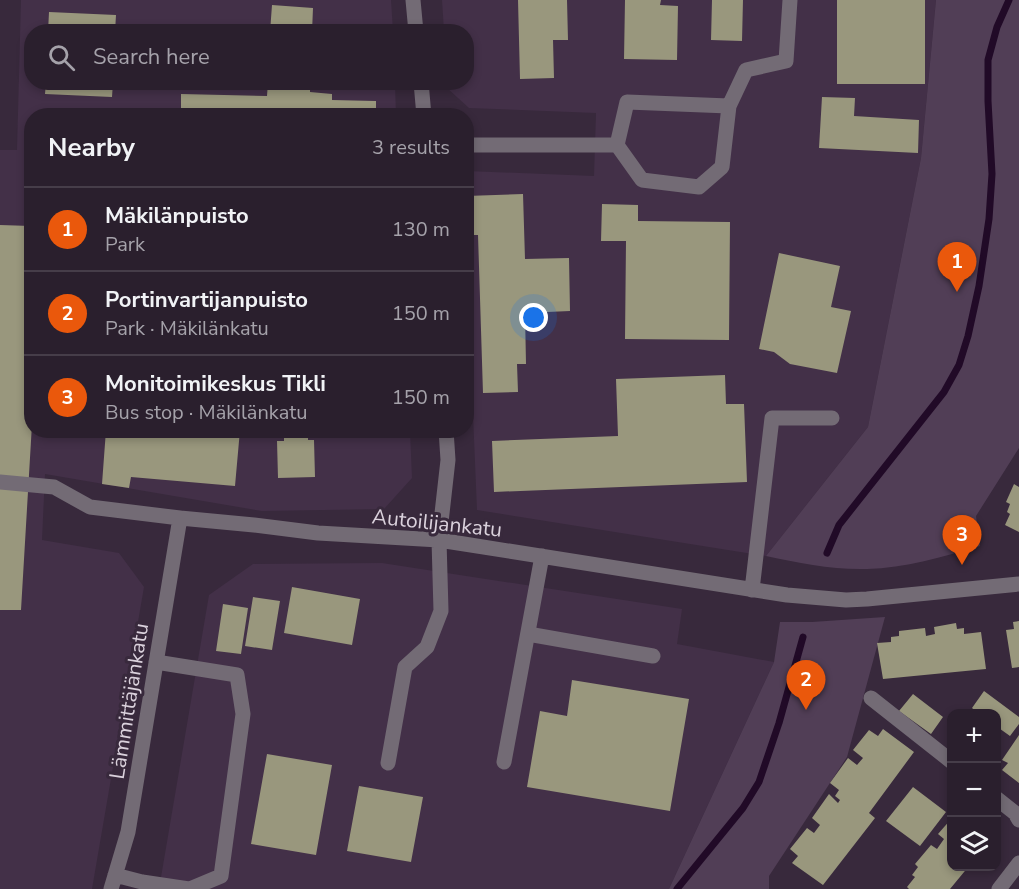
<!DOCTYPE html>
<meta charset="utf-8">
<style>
body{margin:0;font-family:"Nunito Sans",sans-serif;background:#322735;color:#f1f3f6}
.controls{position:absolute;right:18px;bottom:18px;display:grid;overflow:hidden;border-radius:12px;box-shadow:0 3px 9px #0003}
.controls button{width:54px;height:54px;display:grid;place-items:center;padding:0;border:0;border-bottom:2px solid #463d49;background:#2a1f2d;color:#f1f3f6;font:30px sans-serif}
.you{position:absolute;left:534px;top:318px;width:21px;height:21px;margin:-15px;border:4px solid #fff;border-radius:50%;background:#1a73e8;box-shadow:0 0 0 9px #1a73e833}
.badge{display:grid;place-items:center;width:39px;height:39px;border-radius:50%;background:#ea580c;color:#fff;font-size:20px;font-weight:700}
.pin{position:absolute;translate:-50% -50px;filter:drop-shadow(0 2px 3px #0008)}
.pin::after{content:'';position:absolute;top:32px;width:21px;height:18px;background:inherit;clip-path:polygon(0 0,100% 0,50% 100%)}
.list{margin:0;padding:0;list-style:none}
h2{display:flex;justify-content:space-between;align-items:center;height:78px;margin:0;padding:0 24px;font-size:26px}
h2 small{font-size:20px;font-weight:400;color:#a5a2aa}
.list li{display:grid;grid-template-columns:39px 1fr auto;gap:18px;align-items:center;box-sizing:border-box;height:84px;padding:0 24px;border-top:2px solid #463d49}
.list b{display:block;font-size:22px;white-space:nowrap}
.list p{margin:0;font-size:20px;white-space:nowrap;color:#a5a2aa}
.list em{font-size:20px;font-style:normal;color:#a5a2aa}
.icon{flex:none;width:33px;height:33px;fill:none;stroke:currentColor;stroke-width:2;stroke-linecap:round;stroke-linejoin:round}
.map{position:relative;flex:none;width:1019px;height:889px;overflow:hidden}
.search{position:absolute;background:#2a1f2d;box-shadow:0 3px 9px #0003;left:24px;top:24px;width:450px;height:66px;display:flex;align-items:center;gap:15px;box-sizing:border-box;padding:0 21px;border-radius:24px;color:#a5a2aa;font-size:22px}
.panel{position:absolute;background:#2a1f2d;box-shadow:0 3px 9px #0003;left:24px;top:108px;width:450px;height:330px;border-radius:24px}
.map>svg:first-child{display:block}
.built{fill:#433048}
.green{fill:#513e56}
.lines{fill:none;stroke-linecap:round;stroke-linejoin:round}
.stream{stroke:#210a27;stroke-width:7}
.building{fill:#99977d}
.minor{stroke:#736b75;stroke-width:15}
.labels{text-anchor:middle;stroke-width:6;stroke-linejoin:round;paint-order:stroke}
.street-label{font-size:21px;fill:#dad1dc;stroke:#38293c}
</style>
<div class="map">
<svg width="1019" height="889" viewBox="0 0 1019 889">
<rect width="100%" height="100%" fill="#38293c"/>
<path class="built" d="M 21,0 L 391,0 L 393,31 L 32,32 L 32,82 L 395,83 L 396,115 L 32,116 L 32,430 L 410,431 L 412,478 L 384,509 L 262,511 L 45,474 L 42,540 L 119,553 L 144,587 L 92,889 L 0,889 L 0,150 L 17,150 Z
M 442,0 L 936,0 L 921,158 L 868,427 L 766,556 L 477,510 L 467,271 L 467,171 L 594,176 L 596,113 L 469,108 L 447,88 L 447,83 L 466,82 L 466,32 L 444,31 Z
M 382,563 L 682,609 L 677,644 L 774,662 L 669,889 L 159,889 L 209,595 L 253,564 Z"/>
<path class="green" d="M 936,0 L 1019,0 L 1019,448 L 976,516 L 980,546 C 943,557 905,568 867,569 C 833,570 799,563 766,556 L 868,427 L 921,158 Z
M 885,617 L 847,757 L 769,876 L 769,889 L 669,889 L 774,662 L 780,622 L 812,622 Z"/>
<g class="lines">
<path class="stream" d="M 827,553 L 839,525 L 944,392 L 959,365 L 968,336 L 979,286 L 989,219 L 992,174 L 988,101 L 988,60 L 997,27 L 1009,0
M 677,889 L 743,808 L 759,782 L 779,723 L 803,637"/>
</g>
<path class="building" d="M 518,0 L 567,0 L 568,40 L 553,40 L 554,78 L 520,79 Z
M 625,0 L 661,0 L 660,5 L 678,6 L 677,60 L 624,59 Z
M 712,0 L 743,0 L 742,41 L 711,40 Z
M 837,0 L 925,0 L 925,84 L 837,84 Z
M 272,5 L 313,8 L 312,32 L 270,32 Z
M 49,12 L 116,15 L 115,32 L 48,32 Z
M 46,82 L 113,82 L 112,97 L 45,94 Z
M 268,82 L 310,82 L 310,92 L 332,94 L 332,100 L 376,101 L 376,116 L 181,116 L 181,94 L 267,96 Z
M 822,97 L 855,98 L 854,116 L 919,120 L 918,153 L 819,148 Z
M 523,194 L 525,259 L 569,258 L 570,311 L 525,313 L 526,364 L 517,364 L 518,392 L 483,393 L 478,235 L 467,235 L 466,196 Z
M 602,204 L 638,205 L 638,221 L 730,222 L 729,340 L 625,339 L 626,241 L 601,241 Z
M 0,225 L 31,226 L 32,424 L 21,610 L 0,610 Z
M 779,253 L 840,266 L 831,307 L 851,311 L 837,373 L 790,364 L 774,352 L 759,349 Z
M 725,375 L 726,404 L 744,404 L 747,482 L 494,492 L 492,441 L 618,436 L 616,379 Z
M 106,430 L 240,430 L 235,486 L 131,477 L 129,488 L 102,484 Z
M 284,430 L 308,430 L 308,440 L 314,440 L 315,477 L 278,478 L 277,441 L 284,441 Z
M 1014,484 L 1019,487 L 1019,532 L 1005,525 L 1010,514 L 1007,512 L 1010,504 L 1006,502 Z
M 292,587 L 360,599 L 352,645 L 284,633 Z
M 253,597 L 280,601 L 272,650 L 245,646 Z
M 223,604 L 248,608 L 241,654 L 216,651 Z
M 1019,621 L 1019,667 L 1012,668 L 1006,630 L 1014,629 L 1013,622 Z
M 956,623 L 957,629 L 964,628 L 964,634 L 981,632 L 986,669 L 883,679 L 877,643 L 891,642 L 891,637 L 899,636 L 899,631 L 925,628 L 926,636 L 935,634 L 934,627 Z
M 572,680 L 689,699 L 670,811 L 527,787 L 540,711 L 567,716 Z
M 984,691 L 1019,717 L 1019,724 L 1010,736 L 996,726 L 996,714 L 979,714 L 972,708 Z
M 913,694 L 943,717 L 931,734 L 899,711 Z
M 883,729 L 914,752 L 869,813 L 875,818 L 823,885 L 792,863 L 798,856 L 790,849 L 807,828 L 814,833 L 820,825 L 812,818 L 829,794 L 838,803 L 840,800 L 835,796 L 839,790 L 830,783 L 848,758 L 857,765 L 863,758 L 853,750 L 869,730 L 878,736 Z
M 1019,735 L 1019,783 L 1002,770 L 1008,763 L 1002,760 Z
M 267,754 L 332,765 L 316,855 L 251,844 Z
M 359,786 L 423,797 L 411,862 L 347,851 Z
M 913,787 L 946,812 L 920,846 L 886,821 Z
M 952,818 L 952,866 L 969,866 L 950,889 L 909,889 L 907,887 L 915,877 L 912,875 L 918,867 L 915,864 L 931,845 L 937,849 L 944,839 L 938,834 Z"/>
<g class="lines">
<path class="minor" d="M 413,0 L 416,32
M 421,82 L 424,116
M 466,145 L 617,145 L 642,180 L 699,187 L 722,167 L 729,106 L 746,70 L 786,61 L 790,0
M 617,145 L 627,102 L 729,106
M 0,482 L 54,487 L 90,507 L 180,518 L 254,525 L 318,533 L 439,540 L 787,595 L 846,600 L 867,599 L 1019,584
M 752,590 L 772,418 L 832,418
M 528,634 L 653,656
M 156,662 L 237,675 L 243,714 L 221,876 L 190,889
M 871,698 L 952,762
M 504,762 L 542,556
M 388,763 L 405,667 L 427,647 L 441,611 L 439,540 L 448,460 L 446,430
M 996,798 L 1015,813 L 1019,820
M 115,875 L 142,882 L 189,889
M 111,889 L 128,832 L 180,518
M 999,889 L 1019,863"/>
</g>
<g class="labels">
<g class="street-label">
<text transform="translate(437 523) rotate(6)" y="7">Autoilijankatu</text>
<text transform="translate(129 701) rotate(-81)" y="7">Lämmittäjänkatu</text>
</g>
</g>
</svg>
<div class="controls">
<button>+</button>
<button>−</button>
<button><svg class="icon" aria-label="layers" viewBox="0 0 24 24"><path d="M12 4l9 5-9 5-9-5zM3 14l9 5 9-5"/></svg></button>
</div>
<div class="you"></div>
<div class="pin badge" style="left:957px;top:292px">1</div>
<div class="pin badge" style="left:806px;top:710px">2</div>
<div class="pin badge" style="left:962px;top:565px">3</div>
<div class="search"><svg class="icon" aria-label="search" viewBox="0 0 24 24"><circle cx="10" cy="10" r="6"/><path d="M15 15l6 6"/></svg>Search here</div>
<section class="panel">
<h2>Nearby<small>3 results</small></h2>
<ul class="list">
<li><span class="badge">1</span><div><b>Mäkilänpuisto</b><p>Park</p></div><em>130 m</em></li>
<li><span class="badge">2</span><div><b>Portinvartijanpuisto</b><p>Park · Mäkilänkatu</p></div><em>150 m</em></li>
<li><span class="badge">3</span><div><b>Monitoimikeskus Tikli</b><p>Bus stop · Mäkilänkatu</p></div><em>150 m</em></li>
</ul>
</section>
</div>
